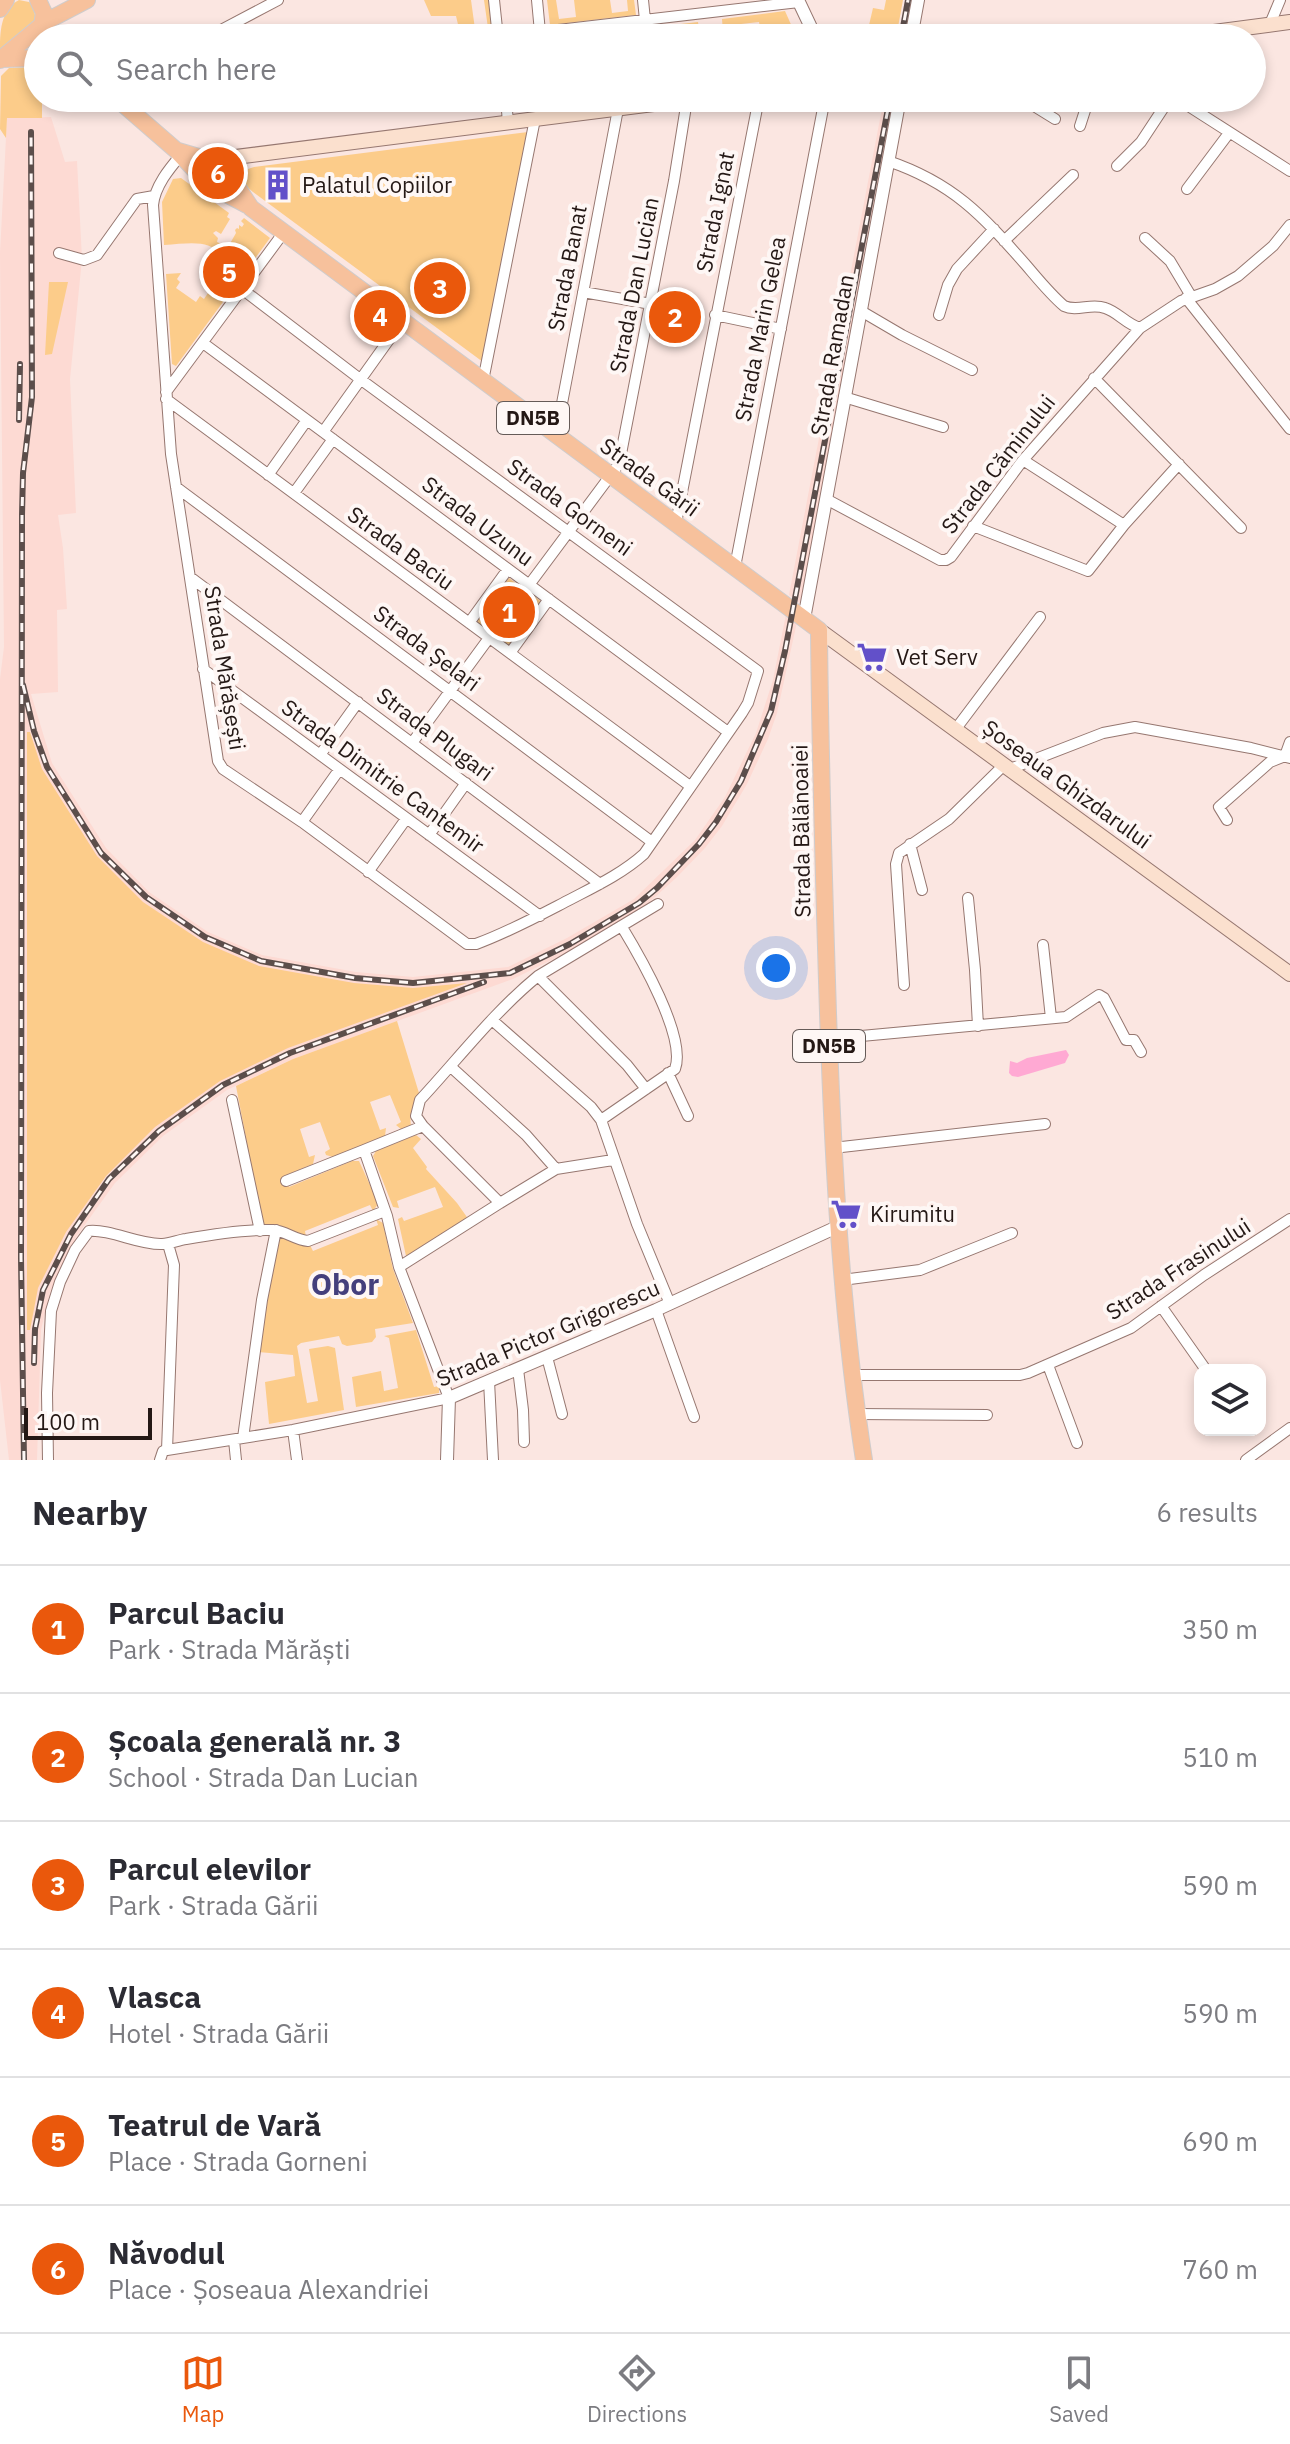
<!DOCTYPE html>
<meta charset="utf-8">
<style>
body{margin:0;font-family:"IBM Plex Sans",sans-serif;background:#f2f2f3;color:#2b2b33}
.controls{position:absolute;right:24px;bottom:24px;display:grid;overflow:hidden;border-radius:16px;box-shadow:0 4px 12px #0003}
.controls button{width:72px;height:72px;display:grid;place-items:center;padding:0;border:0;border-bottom:2px solid #e1e1e2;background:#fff;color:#2b2b33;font:40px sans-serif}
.scale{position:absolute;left:24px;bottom:20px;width:128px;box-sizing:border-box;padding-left:8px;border:4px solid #241815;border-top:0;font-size:22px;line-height:28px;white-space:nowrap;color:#241815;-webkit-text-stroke:6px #fef7f5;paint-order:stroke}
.you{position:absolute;left:776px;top:968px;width:28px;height:28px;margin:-20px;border:6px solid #fff;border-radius:50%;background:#1a73e8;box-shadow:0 0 0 12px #1a73e833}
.badge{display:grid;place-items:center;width:52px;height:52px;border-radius:50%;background:#ea580c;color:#fff;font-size:26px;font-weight:700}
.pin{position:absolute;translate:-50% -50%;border:4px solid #fff;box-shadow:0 2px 8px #0006}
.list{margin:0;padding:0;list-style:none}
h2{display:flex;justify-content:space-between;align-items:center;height:104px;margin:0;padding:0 32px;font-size:34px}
h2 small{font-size:26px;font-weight:400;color:#7c7c81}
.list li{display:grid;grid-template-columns:52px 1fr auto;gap:24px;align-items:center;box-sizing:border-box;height:128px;padding:0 32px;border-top:2px solid #e1e1e2}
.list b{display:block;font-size:30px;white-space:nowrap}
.list p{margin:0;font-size:26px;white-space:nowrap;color:#7c7c81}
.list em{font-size:26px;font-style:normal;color:#7c7c81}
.icon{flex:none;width:44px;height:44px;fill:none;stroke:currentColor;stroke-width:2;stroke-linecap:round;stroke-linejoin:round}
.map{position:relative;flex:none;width:1290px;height:1460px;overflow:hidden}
.search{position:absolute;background:#fff;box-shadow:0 4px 12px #0003;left:24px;right:24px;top:24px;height:88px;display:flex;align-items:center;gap:20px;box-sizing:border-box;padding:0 28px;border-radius:44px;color:#7c7c81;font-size:30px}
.sheet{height:872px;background:#fff}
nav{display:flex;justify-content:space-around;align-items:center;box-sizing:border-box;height:112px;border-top:2px solid #e1e1e2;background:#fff;font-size:22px;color:#7c7c81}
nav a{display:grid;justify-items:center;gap:4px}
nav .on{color:#ea580c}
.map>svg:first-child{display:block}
.built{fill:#fddad3}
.green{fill:#fccc8a}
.water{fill:#ffa9d3}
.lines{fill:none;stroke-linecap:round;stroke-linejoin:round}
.minor-casing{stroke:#967770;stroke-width:12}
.tertiary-casing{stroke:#967770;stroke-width:14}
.secondary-casing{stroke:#967770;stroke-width:16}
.primary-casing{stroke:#cfcccc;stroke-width:18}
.minor{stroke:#fff;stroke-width:10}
.tertiary{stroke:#fff;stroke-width:12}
.secondary{stroke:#fbe0ce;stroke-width:14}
.primary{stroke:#f7c19c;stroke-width:16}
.rail-casing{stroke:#5c4e4b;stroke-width:6}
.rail{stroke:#fef7f5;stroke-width:3;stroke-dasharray:9;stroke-linecap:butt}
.labels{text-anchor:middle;stroke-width:8;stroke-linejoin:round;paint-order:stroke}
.shield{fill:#fef7f5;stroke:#655b58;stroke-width:2}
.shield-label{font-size:20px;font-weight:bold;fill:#241815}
.poi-label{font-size:22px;fill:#241815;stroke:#fef7f5;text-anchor:start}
.street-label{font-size:22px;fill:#241815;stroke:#fef7f5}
.district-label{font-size:30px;font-weight:bold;fill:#443f7c;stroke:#fef7f5}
</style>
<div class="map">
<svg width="1290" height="1460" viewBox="0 0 1290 1460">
<rect width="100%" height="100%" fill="#fbe6e1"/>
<path class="built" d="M 884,98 L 896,98 L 801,604 L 789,595 Z
M 51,117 L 65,162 L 77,161 L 82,259 L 70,379 L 76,513 L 58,515 L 63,548 L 67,609 L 57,610 L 58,692 L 31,694 L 52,763 L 106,848 L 149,892 L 208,932 L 262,955 L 356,972 L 413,977 L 508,967 L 567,938 L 634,899 L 695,840 L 725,797 L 756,733 L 773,680 L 786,614 L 797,622 L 777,713 L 768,739 L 747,784 L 722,826 L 705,848 L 677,877 L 643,908 L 574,949 L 513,979 L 293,1059 L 227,1090 L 163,1136 L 115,1183 L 76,1237 L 50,1292 L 41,1330 L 37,1460 L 9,1460 L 0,1380 L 0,679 L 4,647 L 0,253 L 7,118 Z"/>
<path class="green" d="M 19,0 L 29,2 L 33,5 L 36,20 L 0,53 C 0,33 0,10 19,0 Z
M 424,0 L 471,0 L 475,29 L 488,28 L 484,0 L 489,0 L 493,30 L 460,33 L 456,16 L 431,16 Z
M 547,0 L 556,0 L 559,19 L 576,17 L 574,0 L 610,0 L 612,13 L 628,11 L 627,0 L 634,0 L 636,15 L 550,25 Z
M 886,0 L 903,0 L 896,38 L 866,38 L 873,8 L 884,10 Z
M 785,11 L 797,38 L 762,38 L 759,22 L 741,24 L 742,38 L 688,38 L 686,32 L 668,34 L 668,38 L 656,38 L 655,27 L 698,22 L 700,35 L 723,32 L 722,19 Z
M 38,67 L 38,98 L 42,98 L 42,118 L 7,118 L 6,138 L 0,129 L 1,76 L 9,68 Z
M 528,132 L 483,362 L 253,192 L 246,186 L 243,177 L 248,169 L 254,167 Z
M 181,178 L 229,213 L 227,217 L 230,219 L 221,234 L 216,231 L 213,233 L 218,238 L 217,242 L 228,247 L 236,233 L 235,230 L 237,228 L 239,229 L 239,225 L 242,227 L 244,224 L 241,221 L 244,218 L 270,238 L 176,366 L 172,364 L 166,274 L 181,273 L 177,279 L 180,282 L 176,288 L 196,302 L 200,296 L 204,299 L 210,290 L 209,285 L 232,272 C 217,237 197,243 164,245 L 162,202 L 173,179 Z
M 49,282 L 68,282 L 52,354 L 45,355 Z
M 509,578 L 542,602 L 510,646 L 477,622 Z
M 27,732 L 30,732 L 42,769 L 97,856 L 143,902 L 203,942 L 259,966 L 354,983 L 413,988 L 467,983 L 288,1048 L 220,1081 L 155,1127 L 106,1176 L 66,1232 L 38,1288 L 30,1330 L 27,1330 Z
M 397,1021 L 419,1093 C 413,1105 409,1113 411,1126 L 402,1130 L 396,1125 L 401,1122 L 390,1095 L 370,1102 L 380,1130 L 386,1128 L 385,1136 L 333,1157 L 326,1155 L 325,1152 L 330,1149 L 320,1122 L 300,1129 L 309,1157 L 315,1155 L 313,1164 L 284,1176 L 289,1187 L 352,1161 L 359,1161 L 376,1198 L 378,1204 L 373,1211 L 370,1205 L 305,1231 L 306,1237 L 263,1227 L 236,1086 L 293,1059 Z
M 416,1135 L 421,1139 L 413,1148 L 427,1167 L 426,1169 L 457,1203 L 469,1220 L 406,1256 L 398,1219 L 402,1217 L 404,1221 L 443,1207 L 435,1187 L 397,1201 L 399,1208 L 393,1207 L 373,1156 L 376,1151 Z
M 376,1219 L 383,1223 L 393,1269 L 413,1323 L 375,1329 L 376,1337 L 372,1342 L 347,1346 L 342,1344 L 339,1336 L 301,1343 L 297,1346 L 307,1403 L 318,1401 L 309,1349 L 328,1346 L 335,1348 L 344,1410 L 269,1424 L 265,1382 L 295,1376 L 293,1355 L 258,1352 L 265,1300 L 279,1235 L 310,1245 L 313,1251 L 378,1225 Z
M 416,1330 L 434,1387 L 439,1386 L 439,1393 L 356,1407 L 352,1377 L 381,1371 L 384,1391 L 398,1388 L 389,1338 L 384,1336 Z"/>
<path class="water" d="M 1066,1050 L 1069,1055 L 1065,1063 L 1018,1077 L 1012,1076 L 1009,1073 L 1010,1061 L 1017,1063 L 1027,1058 Z"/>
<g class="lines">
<g class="minor-casing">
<path id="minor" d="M 494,0 L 498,38
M 537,0 L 540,32
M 643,0 L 645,20
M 1270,24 L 1280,0
M 498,37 L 799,2
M 206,38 L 278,0
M 506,98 L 508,123
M 1021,98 L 1055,119
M 1176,98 L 1290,171
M 1080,126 L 1089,98
M 181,155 C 169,169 155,186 153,205 L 171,454 L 218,761 L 223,769 L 302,822 L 467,944 L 476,944 C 509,932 540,915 571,899 C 596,886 623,873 644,854 L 742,713 L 748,703 L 758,671 L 360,379 L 242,289
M 888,161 C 953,183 982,215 1026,265 C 1038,279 1050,294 1064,306 C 1077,312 1091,303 1105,308 C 1118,312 1126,324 1140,328
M 1117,166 L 1141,142 L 1170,98
M 1187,189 L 1229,133
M 1145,238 L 1170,261 L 1191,296
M 1004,241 L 1073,175
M 59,253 L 84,260 L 97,255 L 137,199 L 154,196
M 583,292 L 651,304
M 1186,298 L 1290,429
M 861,311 L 902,335 L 972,370
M 715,315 L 781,329
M 939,315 L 948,285 L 957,269 L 994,229
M 203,343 L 728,732
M 1094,378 L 1241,528
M 483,381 L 535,119
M 166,392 L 284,232
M 844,397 L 943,427
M 166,399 L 690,786
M 323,432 L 403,320
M 556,435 L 618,109
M 1023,460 L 1124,525
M 268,475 L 307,420
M 176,487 L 652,842
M 294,493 L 333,439
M 826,499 L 940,560 L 946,560 L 951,557 L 1023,460 L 1140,328 L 1181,301 L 1215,289 L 1238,276 L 1273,246 L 1290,225
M 676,523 L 759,98
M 973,526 L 1088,571 L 1124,525 L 1179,464
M 735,567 L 825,98
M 190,577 L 600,884
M 529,585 L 619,464 L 674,181 L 687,100
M 469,623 L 508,569
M 510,653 L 549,599
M 203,669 L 540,916
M 955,730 L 1040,617
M 412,743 L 489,638
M 320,755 L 358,702
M 1010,769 L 1103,733 L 1135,727 L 1251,748 L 1290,758
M 1227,820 L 1219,807 L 1270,762 L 1285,756 L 1290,742
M 302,822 L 339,770
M 429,835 L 466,783
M 910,844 L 922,890
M 368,872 L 406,819
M 968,898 L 975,970 L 978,1026
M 1043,945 L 1051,1018
M 538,976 L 627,1065 L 646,1089
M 904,985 L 896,864 L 899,853 L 949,819 L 1004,765
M 492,1020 L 591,1107 L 601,1120 L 637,1224 L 670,1304
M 829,1039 L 1066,1017 L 1099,995 L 1104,998 L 1126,1040 L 1134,1040 L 1141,1052
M 451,1067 L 526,1135 L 556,1169
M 668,1073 L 688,1116
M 232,1100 L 260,1231
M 601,1120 L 675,1069 C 687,1037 639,955 622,927
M 423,1126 L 500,1203 L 556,1169 L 613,1160
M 833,1148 L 1045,1124
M 364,1150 L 423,1126 L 416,1116 L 420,1100 C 459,1058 494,1012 538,976 L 658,904
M 399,1267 L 500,1203
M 842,1280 L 920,1270 L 1012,1233
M 1161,1306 L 1206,1370
M 656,1310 L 694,1417
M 547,1357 L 562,1414
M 1048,1365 L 1077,1443
M 518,1369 L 523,1410 L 524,1442
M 852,1375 L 1020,1375 L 1028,1373 L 1131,1328 L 1204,1275 L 1290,1219
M 489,1381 L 493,1460
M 857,1414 L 987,1415
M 293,1430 L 297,1460
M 243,1438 L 262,1300 L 276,1230
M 234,1440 L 236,1460
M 167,1450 L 293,1430 L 449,1398 L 399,1267 L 387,1216 L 364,1150 L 286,1181
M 167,1450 L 174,1265 L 168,1244
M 48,1460 L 47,1393 L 51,1311 L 60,1282 L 75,1250 L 89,1231 C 111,1229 139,1245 162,1244 C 170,1244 178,1240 186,1239 C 214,1234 245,1229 273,1230 C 286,1231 295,1240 308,1241 L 385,1211
M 160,1460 L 163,1451 L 167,1450
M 1246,1460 L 1290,1428"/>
</g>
<g class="tertiary-casing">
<path id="tertiary" d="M 798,0 L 816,38
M 911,38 L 918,0
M 804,619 L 900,98
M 447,1460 L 449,1398 L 656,1310 L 837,1227"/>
</g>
<g class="secondary-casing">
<path id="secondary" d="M 1168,38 L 1290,22
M 220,159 L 701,98
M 819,630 L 1290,974"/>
</g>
<g class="primary-casing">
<path id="primary" d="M 0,9 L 6,0
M 43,23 L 87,0
M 1,59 L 38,58
M 0,60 L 42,25 L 44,13 L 38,0
M 116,98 L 177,151 L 209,185 L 247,205
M 178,151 L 212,161 L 220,159 L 227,162 L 233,174 L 228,185
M 232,179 L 251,208 L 819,630 C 820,758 824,885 828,1013 C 833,1162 841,1312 864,1460"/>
</g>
<use href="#minor" class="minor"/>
<use href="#tertiary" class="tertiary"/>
<use href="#secondary" class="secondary"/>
<use href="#primary" class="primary"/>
<g class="rail-casing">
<path id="rail" d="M 901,38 L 908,0
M 19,420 L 20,364
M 23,685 L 34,731 L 47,767 L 101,853 L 146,897 L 205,937 L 261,961 L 355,978 L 413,983 L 510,973 L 570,944 L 639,903 L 657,888 L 699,844 L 716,822 L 741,781 L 771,711 L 785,651 L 890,98
M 34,1363 L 35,1329 L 43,1290 L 71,1234 L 109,1179 L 159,1131 L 223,1085 L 290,1053 L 484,982
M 24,1460 L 21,1258 L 22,515 L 23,473 L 32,397 L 31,132"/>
</g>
<use href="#rail" class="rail"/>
</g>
<defs>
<g id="building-bare" transform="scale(2.4)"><path d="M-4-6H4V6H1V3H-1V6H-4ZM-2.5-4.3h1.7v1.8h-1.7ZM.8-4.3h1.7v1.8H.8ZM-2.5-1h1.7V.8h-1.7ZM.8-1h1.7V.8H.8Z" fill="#6250c9" stroke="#fef7f5" stroke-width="2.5" paint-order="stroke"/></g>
<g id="supermarket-bare" transform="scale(2.4)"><path d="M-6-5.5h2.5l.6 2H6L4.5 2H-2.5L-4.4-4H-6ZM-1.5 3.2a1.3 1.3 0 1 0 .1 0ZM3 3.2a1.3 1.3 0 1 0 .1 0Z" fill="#6250c9" stroke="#fef7f5" stroke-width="2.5" paint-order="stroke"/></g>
</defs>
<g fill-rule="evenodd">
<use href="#building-bare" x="278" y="185"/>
<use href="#supermarket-bare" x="872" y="657"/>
<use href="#supermarket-bare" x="846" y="1214"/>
</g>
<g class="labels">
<g class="shield">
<rect x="497" y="402" width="72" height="32" rx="6"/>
<rect x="793" y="1030" width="72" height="32" rx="6"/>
</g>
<g class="shield-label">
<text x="533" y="425">DN5B</text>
<text x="829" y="1053">DN5B</text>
</g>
<g class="poi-label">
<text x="302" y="193">Palatul Copiilor</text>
<text x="896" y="665">Vet Serv</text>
<text x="870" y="1222">Kirumitu</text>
</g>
<g class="street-label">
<text transform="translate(715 212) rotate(-79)" y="8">Strada Ignat</text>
<text transform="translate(567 268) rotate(-79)" y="8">Strada Banat</text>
<text transform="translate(634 285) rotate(-79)" y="8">Strada Dan Lucian</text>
<text transform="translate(760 329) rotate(-79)" y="8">Strada Marin Gelea</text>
<text transform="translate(832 355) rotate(-80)" y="8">Strada Ramadan</text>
<text transform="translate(998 464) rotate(-52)" y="8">Strada Căminului</text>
<text transform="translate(650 477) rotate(36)" y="8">Strada Gării</text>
<text transform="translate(570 507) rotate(36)" y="8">Strada Gorneni</text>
<text transform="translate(478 521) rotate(37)" y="8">Strada Uzunu</text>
<text transform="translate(401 548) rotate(36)" y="8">Strada Baciu</text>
<text transform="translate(427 648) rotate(37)" y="8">Strada Șelari</text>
<text transform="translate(225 668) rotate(81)" y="8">Strada Mărășești</text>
<text transform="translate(435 734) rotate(37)" y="8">Strada Plugari</text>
<text transform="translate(383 776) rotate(36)" y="8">Strada Dimitrie Cantemir</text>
<text transform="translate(1067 784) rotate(36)" y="8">Șoseaua Ghizdarului</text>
<text transform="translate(801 831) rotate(-91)" y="8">Strada Bălănoaiei</text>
<text transform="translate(1178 1269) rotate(-33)" y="8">Strada Frasinului</text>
<text transform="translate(548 1333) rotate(-23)" y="8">Strada Pictor Grigorescu</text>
</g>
<g class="district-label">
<text x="345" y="1295">Obor</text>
</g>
</g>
</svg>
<div class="controls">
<button><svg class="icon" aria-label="layers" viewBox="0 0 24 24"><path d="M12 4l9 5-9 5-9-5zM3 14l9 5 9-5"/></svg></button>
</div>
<div class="scale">100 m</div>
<div class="you"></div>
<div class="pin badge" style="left:509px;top:612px">1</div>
<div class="pin badge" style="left:675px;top:317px">2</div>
<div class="pin badge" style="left:440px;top:288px">3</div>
<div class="pin badge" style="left:380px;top:316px">4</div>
<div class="pin badge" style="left:229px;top:272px">5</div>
<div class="pin badge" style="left:218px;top:173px">6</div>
<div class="search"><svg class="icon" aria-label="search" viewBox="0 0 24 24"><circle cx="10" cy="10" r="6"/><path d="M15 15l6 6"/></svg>Search here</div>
</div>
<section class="sheet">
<h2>Nearby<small>6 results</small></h2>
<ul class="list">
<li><span class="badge">1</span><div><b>Parcul Baciu</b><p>Park · Strada Mărăști</p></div><em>350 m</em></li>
<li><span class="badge">2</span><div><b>Școala generală nr. 3</b><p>School · Strada Dan Lucian</p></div><em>510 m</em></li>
<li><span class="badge">3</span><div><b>Parcul elevilor</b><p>Park · Strada Gării</p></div><em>590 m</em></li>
<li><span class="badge">4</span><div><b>Vlasca</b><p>Hotel · Strada Gării</p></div><em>590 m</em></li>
<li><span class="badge">5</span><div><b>Teatrul de Vară</b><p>Place · Strada Gorneni</p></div><em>690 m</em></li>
<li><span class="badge">6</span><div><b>Năvodul</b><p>Place · Șoseaua Alexandriei</p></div><em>760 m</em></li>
</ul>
</section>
<nav>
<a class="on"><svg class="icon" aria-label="map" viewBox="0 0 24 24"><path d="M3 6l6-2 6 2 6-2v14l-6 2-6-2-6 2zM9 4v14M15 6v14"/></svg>Map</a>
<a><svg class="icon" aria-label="directions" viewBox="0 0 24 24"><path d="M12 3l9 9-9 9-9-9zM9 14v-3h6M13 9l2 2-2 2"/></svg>Directions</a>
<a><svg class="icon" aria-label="saved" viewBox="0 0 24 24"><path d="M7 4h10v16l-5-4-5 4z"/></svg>Saved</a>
</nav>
